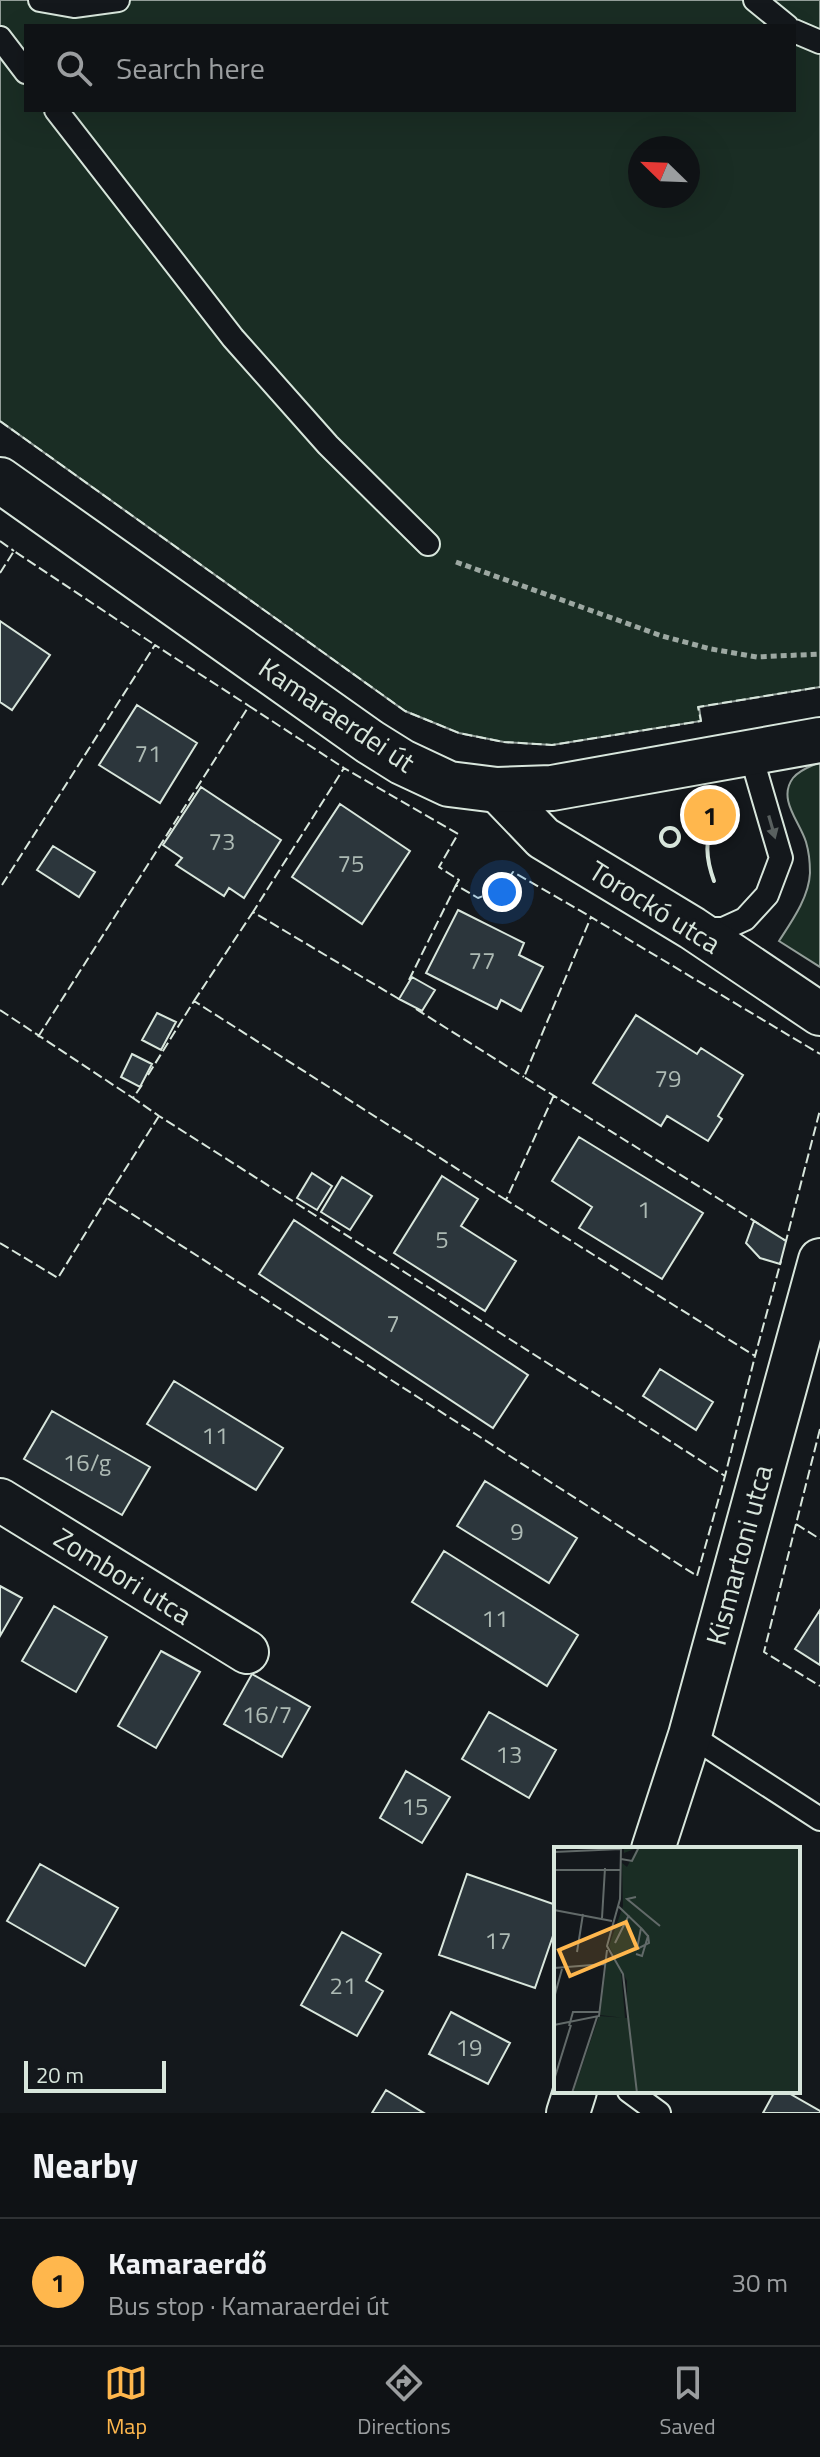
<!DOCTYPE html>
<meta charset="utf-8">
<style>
body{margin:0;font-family:"Titillium Web",sans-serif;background:#1d2022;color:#f1f3f6}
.compass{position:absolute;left:628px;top:136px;width:72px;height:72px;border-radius:50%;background:#0f1215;box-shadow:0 8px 32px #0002;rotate:293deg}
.scale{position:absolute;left:24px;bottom:20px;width:142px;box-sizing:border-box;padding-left:8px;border:4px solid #d8e6dc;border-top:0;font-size:22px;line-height:28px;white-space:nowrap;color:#d8e6dc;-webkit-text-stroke:6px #14181c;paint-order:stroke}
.you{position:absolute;left:502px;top:892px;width:28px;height:28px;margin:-20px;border:6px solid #fff;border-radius:50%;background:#1a73e8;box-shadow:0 0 0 12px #1a73e833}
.badge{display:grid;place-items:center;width:52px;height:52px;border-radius:50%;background:#ffb74d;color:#111;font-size:26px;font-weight:700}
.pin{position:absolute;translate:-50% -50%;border:4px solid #fff;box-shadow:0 2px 8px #0006}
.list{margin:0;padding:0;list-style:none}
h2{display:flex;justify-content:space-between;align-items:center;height:104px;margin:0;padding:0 32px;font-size:34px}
h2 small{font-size:26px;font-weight:400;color:#9b9ea0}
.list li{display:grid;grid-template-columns:52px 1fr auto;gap:24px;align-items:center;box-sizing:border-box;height:128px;padding:0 32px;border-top:2px solid #2f3234}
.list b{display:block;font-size:30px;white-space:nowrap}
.list p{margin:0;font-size:26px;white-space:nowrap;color:#9b9ea0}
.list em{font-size:26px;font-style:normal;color:#9b9ea0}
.icon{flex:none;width:44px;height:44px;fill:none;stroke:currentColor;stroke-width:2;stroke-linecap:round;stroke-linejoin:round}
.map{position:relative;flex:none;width:820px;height:2113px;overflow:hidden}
.search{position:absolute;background:#0f1215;box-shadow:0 8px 32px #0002;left:24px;right:24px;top:24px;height:88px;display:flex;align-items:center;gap:20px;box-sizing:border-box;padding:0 28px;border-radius:0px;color:#9b9ea0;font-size:30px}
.sheet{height:232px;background:#0f1215}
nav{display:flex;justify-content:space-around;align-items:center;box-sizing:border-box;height:112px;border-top:2px solid #2f3234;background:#0f1215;font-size:22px;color:#9b9ea0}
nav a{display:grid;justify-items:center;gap:4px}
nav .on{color:#ffb74d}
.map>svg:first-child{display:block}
.green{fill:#1a2d24;stroke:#939e99;stroke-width:2;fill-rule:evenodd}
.building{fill:#2c363c;stroke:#d8e6dc;stroke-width:2}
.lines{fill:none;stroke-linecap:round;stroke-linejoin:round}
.service-casing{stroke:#d8e6dc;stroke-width:26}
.minor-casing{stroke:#d8e6dc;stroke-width:46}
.tertiary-casing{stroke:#d8e6dc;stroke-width:48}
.path{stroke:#9da8a2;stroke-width:5;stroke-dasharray:6 4;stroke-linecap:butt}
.service{stroke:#14181c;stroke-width:22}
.minor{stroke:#14181c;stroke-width:42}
.tertiary{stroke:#14181c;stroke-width:44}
.fence{stroke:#d8e6dc;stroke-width:2;stroke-dasharray:10 4;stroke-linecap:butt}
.wall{stroke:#d8e6dc;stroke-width:4}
.oneway{fill:#59605f}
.labels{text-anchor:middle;stroke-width:6;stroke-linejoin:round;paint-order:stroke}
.number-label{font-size:24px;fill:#adbab4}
.street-label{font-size:28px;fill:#d8e6dc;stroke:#14181c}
.inset-road{fill:none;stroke:#626a69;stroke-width:2}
.view{fill:#ffb74d;fill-opacity:0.15;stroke:#ffb74d;stroke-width:4}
.inset-edge{fill:none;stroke:#d8e6dc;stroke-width:4}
</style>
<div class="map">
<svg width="820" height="2113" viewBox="0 0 820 2113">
<rect width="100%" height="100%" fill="#14181c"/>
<path class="green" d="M 0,0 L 820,0 L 820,687 L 699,707 L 701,721 L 552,745 L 504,742 L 459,733 L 405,711 L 0,421 ZM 26,26 L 794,26 L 794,110 L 26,110 ZM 640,148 L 688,148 L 688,196 L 640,196 Z
M 820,762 L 820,967 L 779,941 C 792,921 809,897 810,873 C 810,863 809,852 806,842 C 800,822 777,799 793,778 C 799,770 811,766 820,762 Z"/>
<path class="building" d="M 0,621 L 50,655 L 12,710 L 0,702 Z
M 137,705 L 197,743 L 160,803 L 99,765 Z
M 201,787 L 281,840 L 244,898 L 229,888 L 224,896 L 176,865 L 182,858 L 163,845 Z
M 340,804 L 410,851 L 362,924 L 292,877 Z
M 53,846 L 95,872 L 79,897 L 37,870 Z
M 458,910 L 524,943 L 519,955 L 543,967 L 521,1011 L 501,1000 L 497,1009 L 426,973 Z
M 412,977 L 435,990 L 422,1011 L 399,999 Z
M 157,1013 L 176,1022 L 161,1050 L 142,1040 Z
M 636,1015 L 697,1054 L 701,1048 L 743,1075 L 718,1116 L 722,1119 L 708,1141 L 667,1116 L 661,1126 L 593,1083 Z
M 132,1054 L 152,1064 L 140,1087 L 121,1077 Z
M 579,1137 L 703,1213 L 662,1279 L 579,1228 L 592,1207 L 552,1181 Z
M 312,1173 L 332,1186 L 317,1210 L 297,1198 Z
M 442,1176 L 478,1199 L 461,1226 L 516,1261 L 485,1311 L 394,1253 Z
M 342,1177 L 372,1196 L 350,1230 L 321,1212 Z
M 294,1220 L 528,1375 L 493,1428 L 259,1274 Z
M 754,1221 L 786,1241 L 780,1264 L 760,1258 L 746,1243 Z
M 660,1369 L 713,1402 L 696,1430 L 643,1396 Z
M 174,1381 L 283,1448 L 256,1490 L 147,1424 Z
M 52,1411 L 150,1467 L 122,1515 L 24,1459 Z
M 485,1481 L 577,1538 L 549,1583 L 457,1526 Z
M 444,1551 L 578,1635 L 547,1686 L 412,1602 Z
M 0,1586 L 22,1598 L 0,1636 Z
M 54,1606 L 107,1637 L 76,1692 L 22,1661 Z
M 820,1610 L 820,1665 L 795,1649 Z
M 161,1651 L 200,1672 L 156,1748 L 118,1726 Z
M 252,1674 L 310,1707 L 282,1757 L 224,1724 Z
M 489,1712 L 556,1750 L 529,1798 L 462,1759 Z
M 406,1771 L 450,1797 L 422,1843 L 380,1818 Z
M 40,1864 L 118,1908 L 85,1966 L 7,1921 Z
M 467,1874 L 556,1905 L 556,1927 L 535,1988 L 439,1955 Z
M 342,1932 L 381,1954 L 366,1981 L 383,1991 L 357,2036 L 301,2005 Z
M 451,2012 L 510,2043 L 488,2084 L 429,2054 Z
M 386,2090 L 424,2113 L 372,2113 Z
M 775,2091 L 785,2091 L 820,2111 L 820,2113 L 763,2113 Z"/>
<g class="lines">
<g class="service-casing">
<path id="service" d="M 40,0 L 74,6 L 118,0
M 755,0 L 787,26
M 794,31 L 820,42
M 0,38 L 26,72
M 56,110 L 233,338 L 328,445 L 428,544
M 699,929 L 723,929 L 745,919 L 767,895 L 781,858 L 750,752
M 690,1735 L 820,1819
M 629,2091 L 659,2113"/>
</g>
<g class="minor-casing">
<path id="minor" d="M 497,790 L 543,838 L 692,928 L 820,1014
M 0,1500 L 247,1652
M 653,1849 L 690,1735 L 820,1260
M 568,2113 L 575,2091"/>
</g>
<g class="tertiary-casing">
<path id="tertiary" d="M 0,480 L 370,742 L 402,762 L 449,784 L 497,790 L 552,788 L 820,740"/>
</g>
<path class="path" d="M 456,562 L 662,636 L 711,649 L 757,657 L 820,654"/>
<use href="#service" class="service"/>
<use href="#minor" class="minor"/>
<use href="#tertiary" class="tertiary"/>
<path class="fence" d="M 0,421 L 405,711 L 459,733 L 504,742 L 552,745 L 701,721 L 698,707 L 820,687
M 0,541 L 14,551
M 0,573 L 14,551 L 155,645
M 2,885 L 155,645 L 249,706
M 409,980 L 456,885 L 478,898 L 501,889 L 513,872 L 591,917
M 399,999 L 253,912 L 344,768 L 458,834 L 439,867 L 459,880 L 456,885
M 194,1001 L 253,912
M 416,1009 L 524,1077
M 0,1010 L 133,1098
M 38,1037 L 249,706 L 344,768
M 148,1075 L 194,1001 L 506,1200
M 142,1085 L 133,1098 L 159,1116 L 725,1476 L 755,1356
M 554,1095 L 506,1200 L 755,1356 L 781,1261
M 159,1116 L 107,1198 L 697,1576 L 725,1476
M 759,1224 L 524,1077 L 591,917 L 820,1054
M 783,1239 L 786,1241 L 820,1110
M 0,1243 L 58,1278 L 107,1198
M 820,1429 L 796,1524 L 820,1539
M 796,1524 L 764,1652 L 820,1686"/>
<path class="wall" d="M661 837a9 9 0 1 1 18 0a9 9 0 1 1-18 0Z
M 714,881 C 706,859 704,839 715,819"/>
</g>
<defs><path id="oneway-solid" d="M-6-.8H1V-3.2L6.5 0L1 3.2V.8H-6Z" transform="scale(2)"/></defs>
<use class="oneway" href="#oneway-solid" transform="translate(772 827) rotate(74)"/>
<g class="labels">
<g class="number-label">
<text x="148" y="762">71</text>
<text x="222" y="850">73</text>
<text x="351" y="872">75</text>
<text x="482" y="969">77</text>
<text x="668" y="1087">79</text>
<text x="644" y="1218">1</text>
<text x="442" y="1248">5</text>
<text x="393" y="1332">7</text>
<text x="215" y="1444">11</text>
<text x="87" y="1471">16/g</text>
<text x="517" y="1540">9</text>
<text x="495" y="1627">11</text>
<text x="267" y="1723">16/7</text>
<text x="509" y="1763">13</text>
<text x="415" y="1815">15</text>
<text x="498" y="1949">17</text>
<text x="343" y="1994">21</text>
<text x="469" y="2056">19</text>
</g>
<g class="street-label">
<text transform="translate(337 715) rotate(34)" y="10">Kamaraerdei út</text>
<text transform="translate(655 907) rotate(32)" y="10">Torockó utca</text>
<text transform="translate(739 1555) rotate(-75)" y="10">Kismartoni utca</text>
<text transform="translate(123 1576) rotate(32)" y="10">Zombori utca</text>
</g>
</g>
<g transform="translate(554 1847)">
<rect width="246" height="246" fill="#14181c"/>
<path d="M 70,0 L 246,0 L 246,246 L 19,246 L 45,169 L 73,171 L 73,134 L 55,99 L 69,59 L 68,16 L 73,20 L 83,1 L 70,6 ZM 58,110 L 67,124 L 71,171 L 46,168 L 53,112 Z" fill="#1a2d24"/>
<path class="inset-road" d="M 67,0 L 66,52 L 53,99 L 69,127 L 83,246M 0,5 L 67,2M 67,12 L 78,14 L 85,0M 0,23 L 66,23M 82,50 L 73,52 L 106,79M 64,59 L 87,81 L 83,102 L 95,96 L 94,88M 0,63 L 58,74M 48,71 L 51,21M 61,96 L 75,68M 23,105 L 29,67M 82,107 L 88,109 L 94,89 L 87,81M 0,121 L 51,117M 0,151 L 8,122M 0,178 L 45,169 L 53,103M 15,179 L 19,165 L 46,165M 0,233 L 17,178M 18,246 L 43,170"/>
<path class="view" d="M 72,75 L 83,101 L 16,129 L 5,103 Z"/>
<rect width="246" height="246" class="inset-edge"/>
</g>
</svg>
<svg class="compass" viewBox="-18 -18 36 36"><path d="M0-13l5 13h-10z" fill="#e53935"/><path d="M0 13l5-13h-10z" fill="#9b9ea0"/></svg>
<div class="scale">20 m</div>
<div class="you"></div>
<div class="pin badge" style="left:710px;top:815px">1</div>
<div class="search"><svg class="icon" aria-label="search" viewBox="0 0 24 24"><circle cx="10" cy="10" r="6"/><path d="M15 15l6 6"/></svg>Search here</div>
</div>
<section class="sheet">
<h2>Nearby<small></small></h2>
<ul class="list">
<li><span class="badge">1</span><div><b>Kamaraerdő</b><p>Bus stop · Kamaraerdei út</p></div><em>30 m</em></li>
</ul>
</section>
<nav>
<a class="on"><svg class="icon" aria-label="map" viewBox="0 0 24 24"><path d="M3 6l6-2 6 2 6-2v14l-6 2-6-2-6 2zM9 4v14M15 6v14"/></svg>Map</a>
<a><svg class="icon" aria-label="directions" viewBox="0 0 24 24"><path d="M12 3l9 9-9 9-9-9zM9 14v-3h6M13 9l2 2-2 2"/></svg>Directions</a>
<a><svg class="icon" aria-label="saved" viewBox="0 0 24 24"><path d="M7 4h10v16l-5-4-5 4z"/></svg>Saved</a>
</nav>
